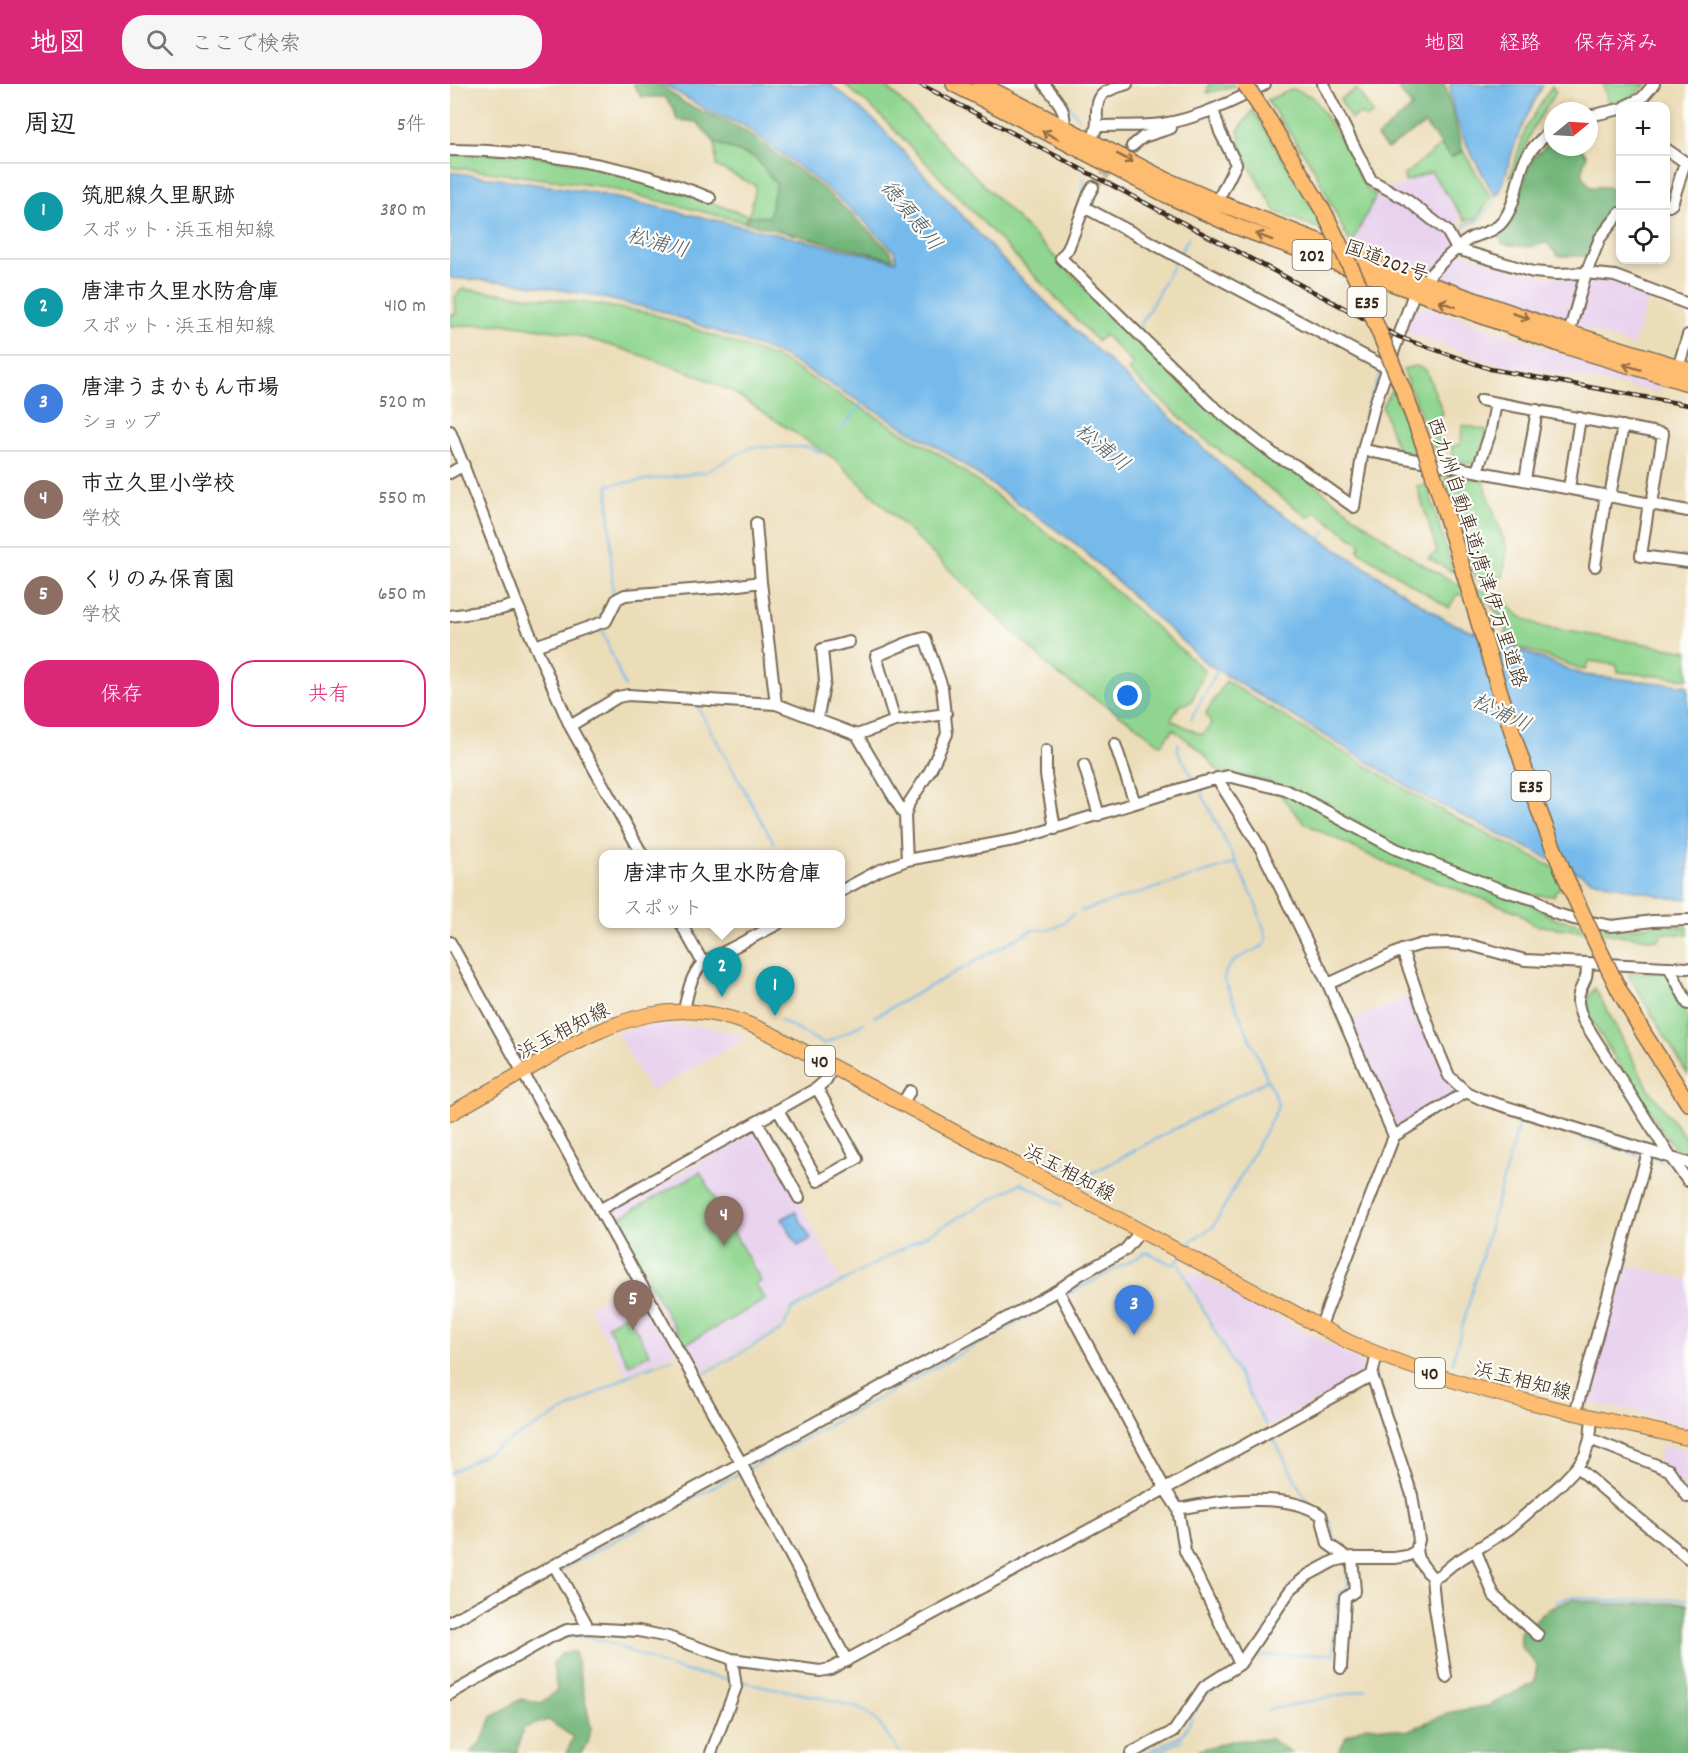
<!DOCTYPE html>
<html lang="ja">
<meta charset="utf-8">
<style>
body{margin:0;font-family:Dekko,"Klee One",sans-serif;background:#f6f6f6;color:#202124}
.controls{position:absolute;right:18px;top:18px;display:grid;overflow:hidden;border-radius:12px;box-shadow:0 3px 9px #0003}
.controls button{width:54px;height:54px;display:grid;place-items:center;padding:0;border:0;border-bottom:2px solid #e0e0e0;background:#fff;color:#202124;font:30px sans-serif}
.compass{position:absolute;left:1094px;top:18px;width:54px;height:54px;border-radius:50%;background:#fff;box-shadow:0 3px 9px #0003;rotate:72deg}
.you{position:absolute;left:678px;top:612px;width:21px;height:21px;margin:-15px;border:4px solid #fff;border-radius:50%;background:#1a73e8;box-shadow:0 0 0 9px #1a73e833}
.badge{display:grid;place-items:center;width:39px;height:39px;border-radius:50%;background:#db2777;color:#fff;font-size:20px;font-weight:700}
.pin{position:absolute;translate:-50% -50px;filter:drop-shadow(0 2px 3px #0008)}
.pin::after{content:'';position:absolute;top:32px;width:21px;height:18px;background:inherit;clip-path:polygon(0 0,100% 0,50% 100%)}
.popup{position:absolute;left:149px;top:766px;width:246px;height:78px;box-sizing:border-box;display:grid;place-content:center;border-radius:12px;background:#fff;filter:drop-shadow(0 2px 4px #0005);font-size:20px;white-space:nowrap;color:#757577}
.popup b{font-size:22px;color:#202124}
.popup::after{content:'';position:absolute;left:50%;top:100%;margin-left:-12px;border:12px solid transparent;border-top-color:#fff}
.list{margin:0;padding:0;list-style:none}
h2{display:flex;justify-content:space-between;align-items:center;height:78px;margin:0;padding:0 24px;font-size:26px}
h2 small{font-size:20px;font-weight:400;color:#757577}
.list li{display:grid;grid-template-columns:39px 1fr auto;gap:18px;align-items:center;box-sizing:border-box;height:96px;padding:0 24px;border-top:2px solid #e0e0e0}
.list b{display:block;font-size:22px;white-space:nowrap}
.list p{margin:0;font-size:20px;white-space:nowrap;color:#757577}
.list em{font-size:20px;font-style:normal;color:#757577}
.actions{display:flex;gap:12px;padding:18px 24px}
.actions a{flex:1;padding:14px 0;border:2px solid #db2777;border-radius:24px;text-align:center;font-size:21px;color:#db2777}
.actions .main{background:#db2777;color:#fff}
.icon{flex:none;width:33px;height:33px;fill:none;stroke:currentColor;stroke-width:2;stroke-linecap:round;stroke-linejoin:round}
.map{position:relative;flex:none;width:1238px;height:1669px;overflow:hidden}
header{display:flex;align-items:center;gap:36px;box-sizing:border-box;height:84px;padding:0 30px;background:#db2777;color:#fff}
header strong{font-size:28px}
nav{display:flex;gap:33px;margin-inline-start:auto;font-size:21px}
.search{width:420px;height:54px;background:#f6f6f6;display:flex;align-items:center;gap:15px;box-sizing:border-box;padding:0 21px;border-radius:24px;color:#757577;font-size:22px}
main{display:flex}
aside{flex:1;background:#fff}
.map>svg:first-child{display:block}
.built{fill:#e8d2ee}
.green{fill:#8fd58f;stroke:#658056;stroke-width:1.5}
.forest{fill:#73b67a;stroke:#57704c;stroke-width:1.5}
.water{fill:#75baeb;stroke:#587284;stroke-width:1.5}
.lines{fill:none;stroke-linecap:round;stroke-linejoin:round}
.stream{stroke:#75baeb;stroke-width:2}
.minor-tunnel{stroke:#c9b99a;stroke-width:10;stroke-dasharray:10 5;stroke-linecap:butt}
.minor-casing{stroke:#796954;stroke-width:14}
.major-casing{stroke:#796954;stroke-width:16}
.highway-casing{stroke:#796954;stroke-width:18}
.minor{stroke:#fff;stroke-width:10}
.major{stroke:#fdbc6f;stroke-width:14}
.highway{stroke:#fdbc6f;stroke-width:15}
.rail-casing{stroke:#3b2a1e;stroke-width:4.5}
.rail{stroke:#fdfcf7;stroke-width:2;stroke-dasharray:7;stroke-linecap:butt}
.highway-bridge-casing{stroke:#796954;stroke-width:18;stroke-linecap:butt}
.highway-bridge{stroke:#fdbc6f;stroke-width:15}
.oneway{stroke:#926c42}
.labels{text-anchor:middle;stroke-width:4.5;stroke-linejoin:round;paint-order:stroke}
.shield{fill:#fdfcf7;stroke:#75695f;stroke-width:1.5}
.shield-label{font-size:18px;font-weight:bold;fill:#3b2a1e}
.street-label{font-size:20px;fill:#3b2a1e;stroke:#fdfcf7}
.water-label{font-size:21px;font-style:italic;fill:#4f5c66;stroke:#fdfcf7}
</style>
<header>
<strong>地図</strong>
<div class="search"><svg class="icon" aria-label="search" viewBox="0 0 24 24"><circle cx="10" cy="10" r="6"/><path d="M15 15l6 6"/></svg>ここで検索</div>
<nav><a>地図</a><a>経路</a><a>保存済み</a></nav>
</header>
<main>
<aside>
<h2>周辺<small>5件</small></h2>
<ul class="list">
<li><span class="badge" style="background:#0f9aa8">1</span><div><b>筑肥線久里駅跡</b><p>スポット · 浜玉相知線</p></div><em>380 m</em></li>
<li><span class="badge" style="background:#0f9aa8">2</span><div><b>唐津市久里水防倉庫</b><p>スポット · 浜玉相知線</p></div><em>410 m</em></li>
<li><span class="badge" style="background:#3f7fe0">3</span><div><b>唐津うまかもん市場</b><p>ショップ</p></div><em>520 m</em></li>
<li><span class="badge" style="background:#8d6e63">4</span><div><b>市立久里小学校</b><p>学校</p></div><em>550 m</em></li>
<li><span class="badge" style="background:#8d6e63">5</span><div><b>くりのみ保育園</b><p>学校</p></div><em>650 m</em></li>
</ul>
<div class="actions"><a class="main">保存</a><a>共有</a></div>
</aside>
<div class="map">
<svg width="1238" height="1669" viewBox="0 0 1238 1669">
<rect width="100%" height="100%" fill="#fdfcf7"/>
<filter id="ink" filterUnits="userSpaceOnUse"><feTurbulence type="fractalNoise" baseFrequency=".0167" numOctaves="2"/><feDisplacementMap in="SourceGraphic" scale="12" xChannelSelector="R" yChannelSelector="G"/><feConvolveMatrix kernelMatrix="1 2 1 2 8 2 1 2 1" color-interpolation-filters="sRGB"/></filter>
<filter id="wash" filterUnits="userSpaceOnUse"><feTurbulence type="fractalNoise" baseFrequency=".008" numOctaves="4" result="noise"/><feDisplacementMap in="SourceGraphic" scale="24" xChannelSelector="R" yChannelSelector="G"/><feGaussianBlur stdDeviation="1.35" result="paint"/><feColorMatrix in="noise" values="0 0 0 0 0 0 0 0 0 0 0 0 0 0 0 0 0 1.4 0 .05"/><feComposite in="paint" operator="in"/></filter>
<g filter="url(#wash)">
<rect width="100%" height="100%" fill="#ecddb9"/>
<path class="built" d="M 981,87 L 1010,129 L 1004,167 L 1096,193 L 1157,194 L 1200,210 L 1183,262 L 901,161 L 926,111 Z
M 962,222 L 980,223 L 1115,271 L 1210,302 L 1208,308 L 1040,278 L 955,248 Z
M 965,909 L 989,980 L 1015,1012 L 947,1053 L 891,941 Z
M 205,941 L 253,942 L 298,953 L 200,1008 L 167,948 Z
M 308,1045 L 391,1195 L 338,1225 L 332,1243 L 251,1288 L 242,1271 L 237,1273 L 157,1130 Z
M 1170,1179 L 1238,1196 L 1238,1343 L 1185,1327 L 1132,1319 Z
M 740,1187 L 907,1275 L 916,1290 L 819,1343 L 736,1189 Z
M 186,1197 L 227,1269 L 176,1289 L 139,1223 Z
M 1211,1361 L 1238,1367 L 1238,1408 L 1208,1377 Z"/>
<path class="green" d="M 394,0 L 434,0 L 688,257 L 764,329 L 826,378 L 843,384 L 907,434 L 968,478 L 1011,502 L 1050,511 L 1069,532 L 1093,543 L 1238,567 L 1238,595 L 1168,588 L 1167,581 L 1140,577 L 1135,586 L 1054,558 L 1058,542 L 1037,517 L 1007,510 L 999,524 L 908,467 L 911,460 L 865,428 L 859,434 L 757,357 L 678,287 L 683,280 L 655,251 L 647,257 L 429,30 Z
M 759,0 L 784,0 L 785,2 L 757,9 Z
M 1153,0 L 1197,0 L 1173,19 L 1160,23 Z
M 1102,2 L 1106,8 L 1082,45 L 1065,91 L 1060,93 L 1076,44 Z
M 843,5 L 863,13 L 897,66 L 916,105 L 926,111 L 901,161 L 863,83 L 817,16 Z
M 907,5 L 923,30 L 918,34 L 909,30 L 901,35 L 890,15 Z
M 803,26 L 876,147 L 826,128 L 793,71 L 788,47 Z
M 265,59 L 306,74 L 326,100 L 319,134 L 299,132 L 294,138 L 149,102 L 0,83 L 0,70 C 28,71 59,68 87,72 C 160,83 230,107 299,132 L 306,102 L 266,82 Z
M 991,61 L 1001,73 L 1013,67 L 1041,114 L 1026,135 L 1015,136 L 981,88 L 955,98 L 954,91 Z
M 12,205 L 137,219 L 200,229 L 329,275 L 493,372 L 621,467 L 755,587 L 741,618 L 729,622 L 721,636 L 752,651 L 761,640 L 756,629 L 776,597 L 981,721 L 1130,797 L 1106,806 L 1104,812 L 1083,811 L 1081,820 L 1105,835 L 1170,847 L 1203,841 L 1238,843 L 1238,851 L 1214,849 L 1208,856 L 1083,841 L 1068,828 L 931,777 L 854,739 L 819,698 L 769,688 L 752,668 L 723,645 L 711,661 L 684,640 L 607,590 L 385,375 L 281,307 L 244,290 L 176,266 L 118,249 L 58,240 L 0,242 L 0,231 L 6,230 L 5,213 Z
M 966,282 L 976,286 L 993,329 L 985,343 L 993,363 L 984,365 L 953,285 Z
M 943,303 L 967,370 L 948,367 L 932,322 Z
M 1012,341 L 1037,346 L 1026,380 L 1004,377 L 1001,364 L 1011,359 Z
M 1004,391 L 1033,396 L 1057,466 L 1053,493 L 1040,498 L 1025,494 L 995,394 Z
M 977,400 L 1003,488 L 978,474 L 987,468 L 967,402 Z
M 1217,887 L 1238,934 L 1238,991 L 1178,890 Z
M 1145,904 L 1200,1007 L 1238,1057 L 1238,1070 L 1226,1066 L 1189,1013 L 1140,934 L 1136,917 Z
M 250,1088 L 311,1197 L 306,1201 L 315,1216 L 234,1261 L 165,1136 Z
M 177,1230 L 200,1270 L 179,1281 L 157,1241 Z"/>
<path class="forest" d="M 183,0 L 209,0 L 236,20 L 294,46 L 375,106 L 441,168 L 443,175 L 294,138 L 299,132 L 319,133 L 326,100 L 306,74 L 265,59 L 247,38 L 227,36 L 224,26 L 215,13 L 191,13 Z
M 945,0 L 995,0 L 1013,67 L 1001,73 L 975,40 L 937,65 L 927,53 L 962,23 Z
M 1103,56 L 1103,63 L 1130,63 L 1137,72 C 1131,84 1130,91 1140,103 L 1157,103 L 1170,109 L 1170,125 L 1147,153 L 1136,172 L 1108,172 L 1097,159 L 1079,163 L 1053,160 L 1046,149 L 1064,133 L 1076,89 L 1083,74 Z
M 1122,1515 L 1159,1520 L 1238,1519 L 1238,1669 L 888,1669 L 896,1652 L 916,1642 L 957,1647 L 1001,1628 L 1038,1622 L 1084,1599 L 1087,1581 L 1071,1563 L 1070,1548 L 1099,1525 Z
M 125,1568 L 141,1644 L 138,1659 L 131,1669 L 117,1669 L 123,1653 L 98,1636 L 73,1644 L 67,1669 L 20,1669 L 32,1657 L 42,1633 L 71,1615 L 91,1619 L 107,1606 L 103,1580 L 112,1569 Z
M 821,1655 L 842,1669 L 748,1669 L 749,1666 L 781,1657 Z"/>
<path class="water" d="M 213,0 L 380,0 L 425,37 L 552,175 L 614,236 L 808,414 L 997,537 L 1133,591 L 1238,602 L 1238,815 L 1220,814 L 1142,796 L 977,714 L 756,579 L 625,459 L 494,367 L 331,271 L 211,227 L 136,210 L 60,198 L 0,194 L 1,88 L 140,108 L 446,177 L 445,168 L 414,137 L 377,104 L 295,42 L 262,29 Z
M 1000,0 L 1093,1 C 1082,22 1070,43 1063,66 C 1058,82 1055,96 1048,111 L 1044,110 C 1025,76 1001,41 1000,0 Z
M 345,1127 L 361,1155 L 348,1162 L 332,1135 Z"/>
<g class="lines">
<path class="stream" d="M 604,0 L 629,35
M 627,126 L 633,109 L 634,94
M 1007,154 L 1016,140 L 1028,137 L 1044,118 L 1044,110
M 730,169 L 739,153
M 688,246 L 725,178
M 392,344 L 413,318
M 898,414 L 918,320 L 931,287
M 868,457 L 876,447
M 149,533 L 163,513 L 158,401 L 256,388 L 301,363 L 358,363 L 372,369
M 151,544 L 175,603
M 179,616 L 199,618
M 246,620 L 324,759
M 741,635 L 769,584
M 728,660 L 728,668 L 745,697
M 631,827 L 786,779
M 424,933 L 582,846 C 602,846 609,845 623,830
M 330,936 L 374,960 L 414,939
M 1204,1075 L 1212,1078
M 629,1096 L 817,996
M 736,1166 L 742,1156 L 763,1143 L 827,1025 L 828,1019 L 774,895 C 775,876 798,870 813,862 L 816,858 L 816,852 L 804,815 L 749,704
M 728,1179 L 816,1341
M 617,1211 L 697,1168 L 723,1181 L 731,1173
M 241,1274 L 250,1292 L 333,1245 L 341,1226 L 571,1099 L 612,1121
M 1002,1279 L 1070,1035 L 1189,1071
M 822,1352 L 858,1419
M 298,1385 L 609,1216
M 0,1389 L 187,1287 L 223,1275
M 876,1430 C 882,1439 881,1450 888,1460
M 110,1486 L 293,1387
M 1105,1518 L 1122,1512 L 1160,1517 L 1238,1515
M 0,1547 L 105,1489
M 110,1554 C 147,1545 188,1574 224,1584 C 243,1590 263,1592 283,1596
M 804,1572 L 883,1570 L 887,1510 L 898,1504 L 896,1480
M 288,1597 L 369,1613 L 412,1625 L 427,1637 L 450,1669
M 751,1616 L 757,1610 L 786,1594 L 797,1583
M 817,1626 L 916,1606
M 696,1669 L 731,1652 L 736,1646 L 748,1621
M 705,1669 L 732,1656"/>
</g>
</g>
<g filter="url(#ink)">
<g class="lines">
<path class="minor-tunnel" d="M 643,103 L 682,62"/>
<g class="minor-casing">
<path id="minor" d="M 594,0 C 605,14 617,24 614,43
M 873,0 L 921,96 L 957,116 L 997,147 L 1007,165 L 1083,188 L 1106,190 L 1136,189 L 1165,192 L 1238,220
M 1175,22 L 1192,14 L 1204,0
M 763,25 L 770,48 L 786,80 L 767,118
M 1139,32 L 1170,25
M 648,42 C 669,41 691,43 712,40 C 743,36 789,16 815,0
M 645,48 C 647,43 647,41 647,35 C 645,8 655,7 677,0
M 682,62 L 693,53 L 721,44
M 1216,65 L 1235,78 L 1222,120 L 1219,122 L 1216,120
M 0,66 C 87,66 180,81 260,114
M 643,103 L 639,110 L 618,165 L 611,174 L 760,320 L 826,372 L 845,381 L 904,423 L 913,366 L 925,320 L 964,209 C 977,193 1004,164 1021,154 C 1032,149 1046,147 1053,137 C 1067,119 1066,95 1075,76 C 1081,63 1093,54 1103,45
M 634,123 L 939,285
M 1119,249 L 1136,189 L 1150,154 L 1170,129
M 1228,284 L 1238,251
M 1031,316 L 1213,350 L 1202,420 L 1198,425 L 1191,472 L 1238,478
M 0,347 L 67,520 L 120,642 L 192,770
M 913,366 L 1238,427
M 1027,387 L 1040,350 L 1046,319
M 0,389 L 14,381
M 1075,396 L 1087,326
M 1119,404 L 1130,334
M 306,439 L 311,498 L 326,620
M 1145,482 L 1155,417 L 1160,412 L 1173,342
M 0,532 L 51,525 L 67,520
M 85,562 L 156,537 L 167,515 L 175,511 L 267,504 L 311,498
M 367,636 L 375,597 L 372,565 L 399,558
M 445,637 L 426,572 C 443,566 457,557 475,554 L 492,603 L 497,650 L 480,687 L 459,719 L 455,732
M 120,642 L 168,613 L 178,611 L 326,620 L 407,651 L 455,732 L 457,776
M 407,651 L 445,637 L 496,630
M 665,660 L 685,719
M 596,666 L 596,691 L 605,745
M 634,681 L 649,731
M 767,694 L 811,765 L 878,900 L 944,1052
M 391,807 L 428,787 L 457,776 L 569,755 L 753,698 L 778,692 L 835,706 L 846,711 L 946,765 L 1052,806 L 1086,816 L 1104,829 L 1124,835 L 1162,842 L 1203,837 L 1238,836
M 231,840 L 253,879
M 0,858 L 291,1379 L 397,1577
M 952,866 L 983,954 L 999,992 L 1016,1008 L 1031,1015 L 1238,1079
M 1136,879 C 1140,898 1128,901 1128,917 C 1128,924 1131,930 1133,936 L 1221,1074 L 1238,1097
M 1219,883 L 1238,920
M 878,900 L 952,866 L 972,860 L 1000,859 L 1020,861 L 1075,876 L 1238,884
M 234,926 C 238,909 240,892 253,879 L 328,840
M 452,1020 L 460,1007
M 328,1026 L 368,1097 L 407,1075 L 367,1004
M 307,1038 L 349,1114
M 149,1126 L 367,1004 L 376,996 L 382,984
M 608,1206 L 715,1405 L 728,1425 L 735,1467 L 790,1580
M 870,1244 L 944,1052 L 1016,1008
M 927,1270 L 922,1291 L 962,1411 L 969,1456 L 966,1467 L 968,1475 L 982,1494 L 985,1524 L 996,1593
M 1125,1330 L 1198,1068
M 1140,1355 L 1219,1386 L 1238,1413
M 1127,1383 L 1173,1422 L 1238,1474
M 728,1425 C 767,1417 836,1407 871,1431 L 878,1460 L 898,1474
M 1026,1467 L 1044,1512 L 1088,1551
M 104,1481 L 136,1539 L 136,1544
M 982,1494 L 990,1491 L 1003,1480 L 1059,1445 L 1110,1401 L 1127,1383 L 1135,1371 L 1140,1355 L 1142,1334
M 0,1538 L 608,1206 L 631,1190 L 675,1166 L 690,1148
M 891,1584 L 895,1514 L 905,1507 L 902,1473
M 0,1610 L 101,1553 L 117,1546 L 136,1544 L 189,1547 L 218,1553 L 282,1575 L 370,1587 L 380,1585 L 715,1405 L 922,1291
M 261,1669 L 286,1603 L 282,1575
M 681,1669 L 724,1647 L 754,1603 L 790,1580 L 841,1505 L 858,1491 L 884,1477 L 898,1474 L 944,1474 L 957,1472 L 966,1467"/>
</g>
<g class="major-casing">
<path id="major" d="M 0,1030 C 29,1013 58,997 87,980 C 169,932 232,905 323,951 L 899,1258 C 1010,1306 1121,1329 1238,1354"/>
</g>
<g class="highway-casing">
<path id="highway" d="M 504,0 L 719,112 L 782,141 L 1115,262 L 1238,299
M 530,0 L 716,96 L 767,118 L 973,198 L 1119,249 L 1238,286
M 820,38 L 875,130
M 954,308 L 973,359
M 988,405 L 1014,489
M 1169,906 L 1194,950 L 1238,1019"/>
</g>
<use href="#minor" class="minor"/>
<use href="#major" class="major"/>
<use href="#highway" class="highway"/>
<g class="rail-casing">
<path id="rail" d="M 470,0 L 949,253 L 1040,285 L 1238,321"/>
</g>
<use href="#rail" class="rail"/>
<g class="highway-bridge-casing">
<path id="highway-bridge" d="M 795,0 L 820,38
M 875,130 L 913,209 L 954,308
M 973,359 L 988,405
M 1014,489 C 1040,574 1064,661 1096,745 C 1117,800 1143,853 1169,906"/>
</g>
<use href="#highway-bridge" class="highway-bridge"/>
</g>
<defs><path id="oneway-shaft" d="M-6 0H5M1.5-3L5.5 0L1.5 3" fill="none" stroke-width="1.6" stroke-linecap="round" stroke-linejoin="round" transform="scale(1.5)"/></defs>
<g class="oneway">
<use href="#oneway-shaft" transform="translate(600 51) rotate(-152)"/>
<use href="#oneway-shaft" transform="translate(675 74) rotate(27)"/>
<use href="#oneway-shaft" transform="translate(814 153) rotate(-160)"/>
<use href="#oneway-shaft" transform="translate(997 220) rotate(-161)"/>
<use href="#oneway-shaft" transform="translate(1071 232) rotate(19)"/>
<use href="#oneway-shaft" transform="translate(1182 283) rotate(-163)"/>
</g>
</g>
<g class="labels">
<g class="shield">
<rect x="842.5" y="156" width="39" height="30" rx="4.5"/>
<rect x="897.5" y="203" width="39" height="30" rx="4.5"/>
<rect x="1061.5" y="687" width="39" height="30" rx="4.5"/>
<rect x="355" y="962" width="30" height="30" rx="4.5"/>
<rect x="965" y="1274" width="30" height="30" rx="4.5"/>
</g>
<g class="shield-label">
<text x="862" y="177">202</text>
<text x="917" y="224">E35</text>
<text x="1081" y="708">E35</text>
<text x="370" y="983">40</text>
<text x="980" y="1295">40</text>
</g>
<g class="street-label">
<text transform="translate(937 176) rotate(20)" y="7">国道202号</text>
<text transform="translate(1028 468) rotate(72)" y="7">西九州自動車道;唐津伊万里道路</text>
<text transform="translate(113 946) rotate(-27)" y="7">浜玉相知線</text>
<text transform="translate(620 1088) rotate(28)" y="7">浜玉相知線</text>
<text transform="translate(1073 1296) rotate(15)" y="7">浜玉相知線</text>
</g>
<g class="water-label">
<text transform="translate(462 131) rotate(51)" y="7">徳須恵川</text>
<text transform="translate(208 158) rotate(15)" y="7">松浦川</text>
<text transform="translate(653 363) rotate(39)" y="7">松浦川</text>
<text transform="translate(1052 628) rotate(26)" y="7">松浦川</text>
</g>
</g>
</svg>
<div class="controls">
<button>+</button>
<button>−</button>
<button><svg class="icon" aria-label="locate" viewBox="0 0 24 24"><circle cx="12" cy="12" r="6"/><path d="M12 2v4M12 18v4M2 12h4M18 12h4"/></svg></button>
</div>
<svg class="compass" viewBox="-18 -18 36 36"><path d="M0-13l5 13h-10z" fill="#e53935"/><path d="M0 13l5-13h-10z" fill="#757577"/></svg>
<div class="you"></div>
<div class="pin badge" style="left:325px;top:932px;background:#0f9aa8">1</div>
<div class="pin badge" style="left:272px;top:913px;background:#0f9aa8">2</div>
<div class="popup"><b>唐津市久里水防倉庫</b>スポット</div>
<div class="pin badge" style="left:684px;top:1251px;background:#3f7fe0">3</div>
<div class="pin badge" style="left:274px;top:1162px;background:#8d6e63">4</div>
<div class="pin badge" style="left:183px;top:1246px;background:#8d6e63">5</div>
</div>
</main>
